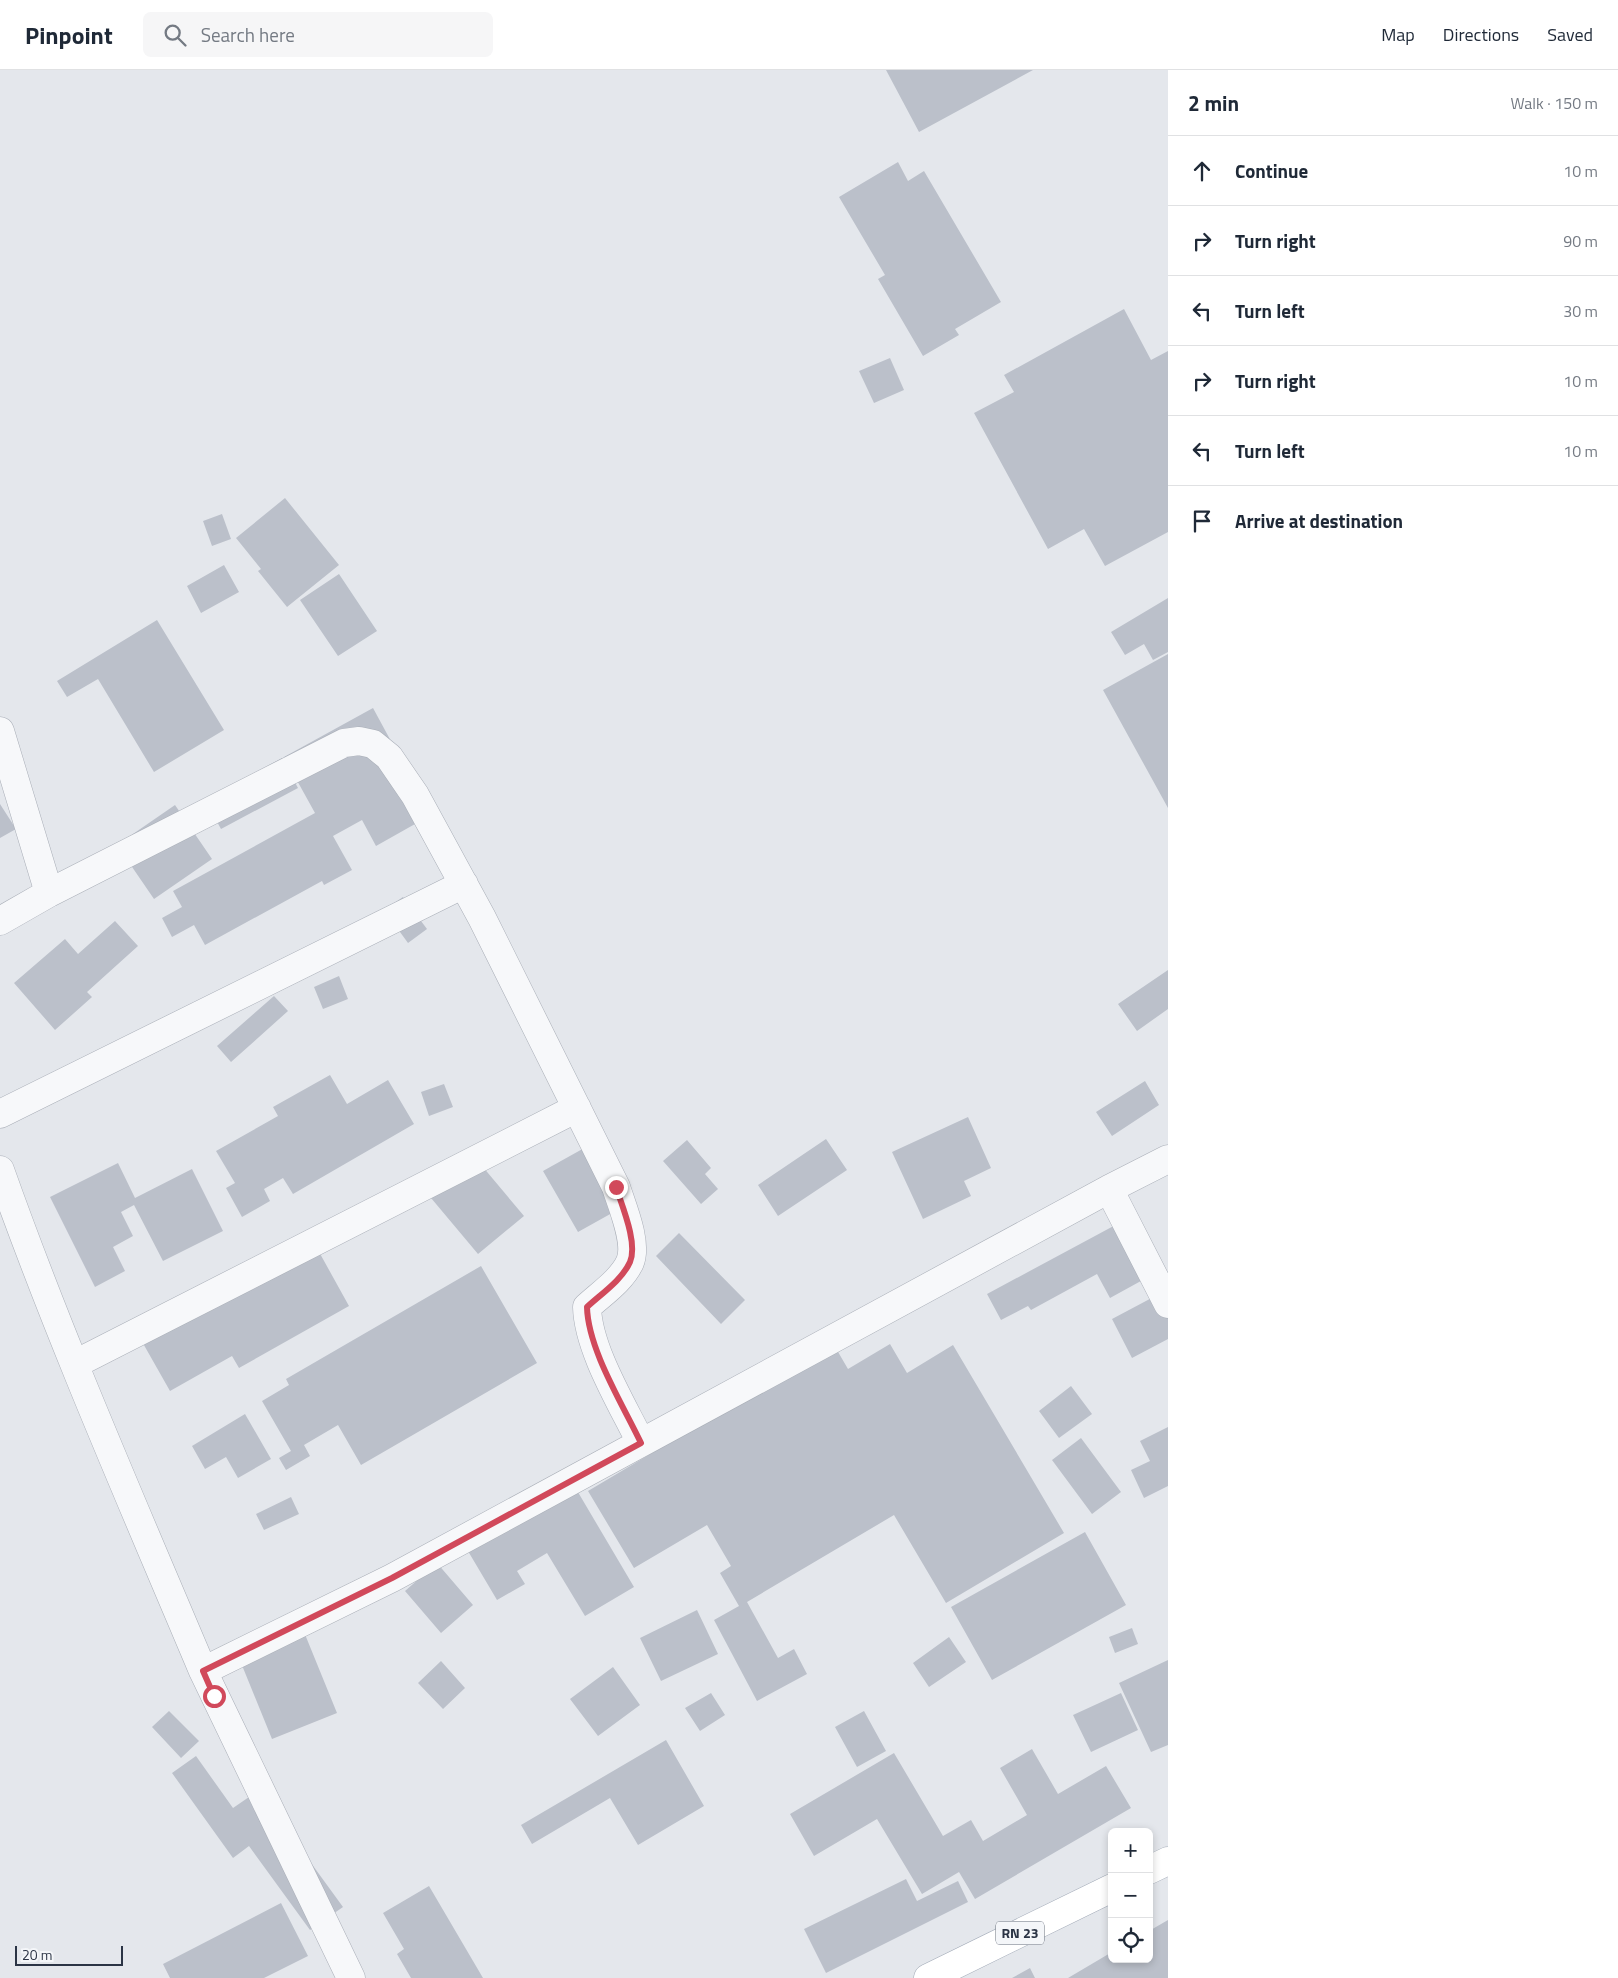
<!DOCTYPE html>
<meta charset="utf-8">
<style>
body{margin:0;font-family:"Titillium Web",sans-serif;background:#f6f6f7;color:#1f2937}
.controls{position:absolute;right:15px;bottom:15px;display:grid;overflow:hidden;border-radius:8px;box-shadow:0 2px 8px #0003}
.controls button{width:45px;height:45px;display:grid;place-items:center;padding:0;border:0;border-bottom:1px solid #e0e1e3;background:#fff;color:#1f2937;font:25px sans-serif}
.scale{position:absolute;left:15px;bottom:12px;width:108px;box-sizing:border-box;padding-left:5px;border:2px solid #2b3445;border-top:0;font-size:14px;line-height:18px;white-space:nowrap;color:#2b3445;-webkit-text-stroke:4px #f4f6f9;paint-order:stroke}
.stop{position:absolute;width:15px;height:15px;margin:-11px;border:4px solid #d1495b;border-radius:50%;background:#fff}
.stop.end{background:#d1495b;border-color:#fff;box-shadow:0 1px 5px #0008}
.list{margin:0;padding:0;list-style:none}
h2{display:flex;justify-content:space-between;align-items:center;height:65px;margin:0;padding:0 20px;font-size:21px}
h2 small{font-size:16px;font-weight:400;color:#747a83}
.list li{display:grid;grid-template-columns:32px 1fr auto;gap:15px;align-items:center;box-sizing:border-box;height:70px;padding:0 20px;border-top:1px solid #e0e1e3}
.list b{display:block;font-size:19px;white-space:nowrap}
.list em{font-size:16px;font-style:normal;color:#747a83}
.icon{flex:none;width:28px;height:28px;fill:none;stroke:currentColor;stroke-width:2;stroke-linecap:round;stroke-linejoin:round}
.map{position:relative;flex:none;width:1168px;height:1908px;overflow:hidden}
header{display:flex;align-items:center;gap:30px;box-sizing:border-box;height:70px;padding:0 25px;background:#fff;border-bottom:1px solid #e0e1e3}
header strong{font-size:24px}
nav{display:flex;gap:28px;margin-inline-start:auto;font-size:18px}
.search{width:350px;height:45px;background:#f6f6f7;display:flex;align-items:center;gap:12px;box-sizing:border-box;padding:0 18px;border-radius:8px;color:#747a83;font-size:19px}
main{display:flex}
aside{flex:1;background:#fff}
.map>svg:first-child{display:block}
.building{fill:#bbc0ca}
.lines{fill:none;stroke-linecap:round;stroke-linejoin:round}
.minor-casing{stroke:#a9aeb7;stroke-width:29}
.major-casing{stroke:#a3abb8;stroke-width:29}
.minor{stroke:#f7f8fa;stroke-width:28}
.major{stroke:#fff;stroke-width:28}
.route{stroke:#d1495b;stroke-width:6}
.labels{text-anchor:middle;stroke-width:4;stroke-linejoin:round;paint-order:stroke}
.shield{fill:#f4f6f9;stroke:#676e7b;stroke-width:1}
.shield-label{font-size:14px;font-weight:bold;fill:#2b3445}
</style>
<header>
<strong>Pinpoint</strong>
<div class="search"><svg class="icon" aria-label="search" viewBox="0 0 24 24"><circle cx="10" cy="10" r="6"/><path d="M15 15l6 6"/></svg>Search here</div>
<nav><a>Map</a><a>Directions</a><a>Saved</a></nav>
</header>
<main>
<div class="map">
<svg width="1168" height="1908" viewBox="0 0 1168 1908">
<rect width="100%" height="100%" fill="#e4e7ec"/>
<path class="building" d="M 886,0 L 1033,0 L 919,62 Z
M 898,92 L 908,111 L 924,101 L 1001,232 L 955,259 L 959,265 L 923,286 L 878,209 L 885,205 L 839,127 Z
M 1124,239 L 1151,290 L 1168,281 L 1168,462 L 1105,496 L 1084,459 L 1048,479 L 974,343 L 1014,322 L 1004,305 Z
M 890,288 L 904,320 L 874,333 L 859,301 Z
M 285,428 L 339,495 L 287,537 L 258,501 L 261,499 L 236,468 Z
M 222,444 L 231,469 L 212,476 L 203,451 Z
M 224,495 L 239,522 L 201,543 L 187,516 Z
M 339,504 L 377,561 L 338,586 L 300,530 Z
M 1168,528 L 1168,582 L 1153,590 L 1144,574 L 1125,585 L 1111,562 Z
M 157,550 L 224,660 L 154,702 L 98,609 L 67,627 L 57,611 Z
M 1168,584 L 1168,738 L 1103,620 Z
M 373,638 L 431,745 L 376,776 L 362,750 L 333,766 L 352,800 L 324,815 L 322,811 L 205,875 L 194,855 L 172,867 L 162,848 L 182,837 L 173,821 L 315,743 L 284,687 Z
M 282,688 L 298,718 L 221,759 L 205,730 Z
M 0,734 L 16,759 L 0,768 Z
M 175,735 L 212,789 L 154,829 L 117,775 Z
M 403,827 L 427,859 L 408,873 L 384,840 Z
M 115,851 L 138,876 L 87,922 L 92,927 L 55,960 L 14,913 L 65,869 L 78,884 Z
M 1168,900 L 1168,939 L 1137,961 L 1118,934 Z
M 339,906 L 348,929 L 323,939 L 314,917 Z
M 274,926 L 288,941 L 231,992 L 217,976 Z
M 330,1005 L 347,1034 L 388,1010 L 414,1054 L 293,1124 L 283,1108 L 264,1119 L 270,1131 L 242,1147 L 226,1118 L 235,1113 L 216,1081 L 278,1046 L 273,1037 Z
M 1145,1011 L 1159,1035 L 1112,1066 L 1096,1042 Z
M 444,1014 L 453,1037 L 429,1046 L 421,1022 Z
M 968,1047 L 991,1098 L 964,1111 L 971,1126 L 923,1149 L 892,1082 Z
M 826,1069 L 847,1100 L 778,1146 L 758,1115 Z
M 687,1070 L 711,1098 L 705,1104 L 718,1119 L 701,1134 L 663,1091 Z
M 595,1072 L 630,1133 L 578,1162 L 543,1101 Z
M 472,1084 L 524,1146 L 478,1184 L 426,1122 Z
M 118,1093 L 135,1128 L 192,1099 L 223,1161 L 163,1191 L 134,1135 L 121,1142 L 133,1166 L 113,1177 L 125,1201 L 95,1217 L 50,1127 Z
M 1121,1152 L 1150,1206 L 1110,1228 L 1097,1204 L 1031,1240 L 1028,1236 L 1001,1250 L 987,1224 Z
M 308,1162 L 349,1236 L 239,1298 L 232,1286 L 170,1321 L 136,1261 Z
M 679,1163 L 745,1230 L 721,1254 L 656,1186 Z
M 481,1196 L 537,1293 L 361,1395 L 338,1355 L 304,1375 L 310,1386 L 286,1400 L 279,1388 L 291,1381 L 262,1331 L 289,1315 L 286,1309 Z
M 1161,1223 L 1168,1236 L 1168,1269 L 1132,1288 L 1112,1249 Z
M 890,1274 L 907,1303 L 953,1275 L 1064,1463 L 946,1533 L 894,1445 L 747,1532 L 778,1588 L 794,1579 L 807,1604 L 757,1631 L 714,1550 L 739,1536 L 720,1503 L 731,1496 L 707,1455 L 634,1498 L 588,1421 L 834,1275 L 848,1299 Z
M 1071,1316 L 1092,1344 L 1059,1368 L 1039,1341 Z
M 245,1344 L 271,1389 L 238,1408 L 226,1387 L 205,1399 L 192,1376 Z
M 1168,1357 L 1168,1416 L 1144,1428 L 1131,1400 L 1150,1391 L 1140,1371 Z
M 1081,1368 L 1121,1422 L 1092,1444 L 1052,1390 Z
M 572,1412 L 634,1517 L 585,1546 L 547,1483 L 517,1501 L 525,1514 L 497,1530 L 465,1476 Z
M 291,1427 L 299,1444 L 264,1460 L 256,1444 Z
M 1085,1462 L 1126,1535 L 992,1610 L 951,1537 Z
M 437,1493 L 473,1535 L 441,1563 L 405,1521 Z
M 697,1540 L 718,1584 L 661,1611 L 640,1568 Z
M 302,1557 L 337,1643 L 272,1669 L 237,1583 Z
M 1132,1558 L 1138,1574 L 1115,1583 L 1109,1567 Z
M 949,1567 L 966,1592 L 929,1617 L 913,1593 Z
M 1168,1590 L 1168,1675 L 1151,1682 L 1119,1613 Z
M 441,1591 L 465,1618 L 443,1639 L 418,1613 Z
M 613,1597 L 640,1635 L 598,1666 L 570,1629 Z
M 711,1623 L 725,1645 L 700,1661 L 685,1638 Z
M 1121,1623 L 1138,1660 L 1091,1682 L 1073,1645 Z
M 169,1641 L 199,1671 L 181,1688 L 152,1657 Z
M 864,1641 L 886,1681 L 857,1697 L 835,1657 Z
M 666,1670 L 704,1736 L 638,1775 L 610,1728 L 532,1774 L 521,1755 Z
M 1032,1679 L 1058,1724 L 1106,1696 L 1131,1738 L 975,1829 L 959,1802 L 922,1824 L 877,1749 L 814,1786 L 790,1744 L 894,1683 L 943,1766 L 971,1750 L 983,1771 L 1027,1745 L 1000,1698 Z
M 196,1686 L 233,1738 L 249,1727 L 303,1782 L 343,1837 L 310,1860 L 249,1776 L 233,1788 L 172,1703 Z
M 906,1809 L 917,1831 L 958,1811 L 968,1832 L 826,1903 L 804,1859 Z
M 429,1816 L 483,1908 L 411,1908 L 397,1884 L 404,1879 L 383,1843 Z
M 281,1833 L 308,1886 L 264,1908 L 170,1908 L 163,1894 Z
M 1168,1850 L 1168,1908 L 1068,1908 L 1112,1882 L 1112,1889 L 1149,1889 L 1149,1861 Z
M 1030,1898 L 1035,1908 L 1012,1908 Z"/>
<g class="lines">
<g class="minor-casing">
<path id="minor" d="M 0,661 L 49,823
M 0,851 L 49,823 L 344,673 L 359,671 L 373,674 L 389,687 L 415,725 L 482,848 L 616,1117 C 622,1136 638,1173 630,1192 C 622,1210 601,1224 587,1237 C 588,1279 622,1334 641,1373
M 0,1044 L 464,814
M 0,1100 C 60,1269 133,1435 203,1601
M 1109,1119 L 1168,1234
M 75,1294 L 577,1038
M 351,1908 L 203,1601 L 392,1508 L 1109,1119 L 1168,1089"/>
</g>
<g class="major-casing">
<path id="major" d="M 1149,1800 L 1168,1791
M 928,1908 L 1112,1818"/>
</g>
<use href="#minor" class="minor"/>
<use href="#major" class="major"/>
</g>
<g class="lines">
<path class="route" d="M 214,1626 L 203,1601 L 392,1508 L 641,1373 C 622,1333 588,1279 587,1237 C 601,1224 622,1210 630,1192 C 638,1173 622,1136 616,1117"/>
</g>
<g class="labels">
<rect class="shield" x="996" y="1851.5" width="48" height="23" rx="4"/>
<g class="shield-label">
<text x="1020" y="1868">RN 23</text>
</g>
</g>
</svg>
<div class="controls">
<button>+</button>
<button>−</button>
<button><svg class="icon" aria-label="locate" viewBox="0 0 24 24"><circle cx="12" cy="12" r="6"/><path d="M12 2v4M12 18v4M2 12h4M18 12h4"/></svg></button>
</div>
<div class="scale">20 m</div>
<div class="stop" style="left:214px;top:1626px"></div>
<div class="stop end" style="left:616px;top:1117px"></div>
</div>
<aside>
<h2>2 min<small>Walk · 150 m</small></h2>
<ul class="list">
<li><svg class="icon" aria-label="ahead" viewBox="0 0 24 24"><path d="M12 20V5M6 11l6-6 6 6"/></svg><div><b>Continue</b></div><em>10 m</em></li>
<li><svg class="icon" aria-label="right" viewBox="0 0 24 24"><path d="M7 20v-9h11M14 6l5 5-5 5"/></svg><div><b>Turn right</b></div><em>90 m</em></li>
<li><svg class="icon" aria-label="left" viewBox="0 0 24 24"><path d="M17 20v-9H6M10 6l-5 5 5 5"/></svg><div><b>Turn left</b></div><em>30 m</em></li>
<li><svg class="icon" aria-label="right" viewBox="0 0 24 24"><path d="M7 20v-9h11M14 6l5 5-5 5"/></svg><div><b>Turn right</b></div><em>10 m</em></li>
<li><svg class="icon" aria-label="left" viewBox="0 0 24 24"><path d="M17 20v-9H6M10 6l-5 5 5 5"/></svg><div><b>Turn left</b></div><em>10 m</em></li>
<li><svg class="icon" aria-label="arrive" viewBox="0 0 24 24"><path d="M6 21V4h12l-3 4 3 4H6"/></svg><div><b>Arrive at destination</b></div></li>
</ul>
</aside>
</main>
